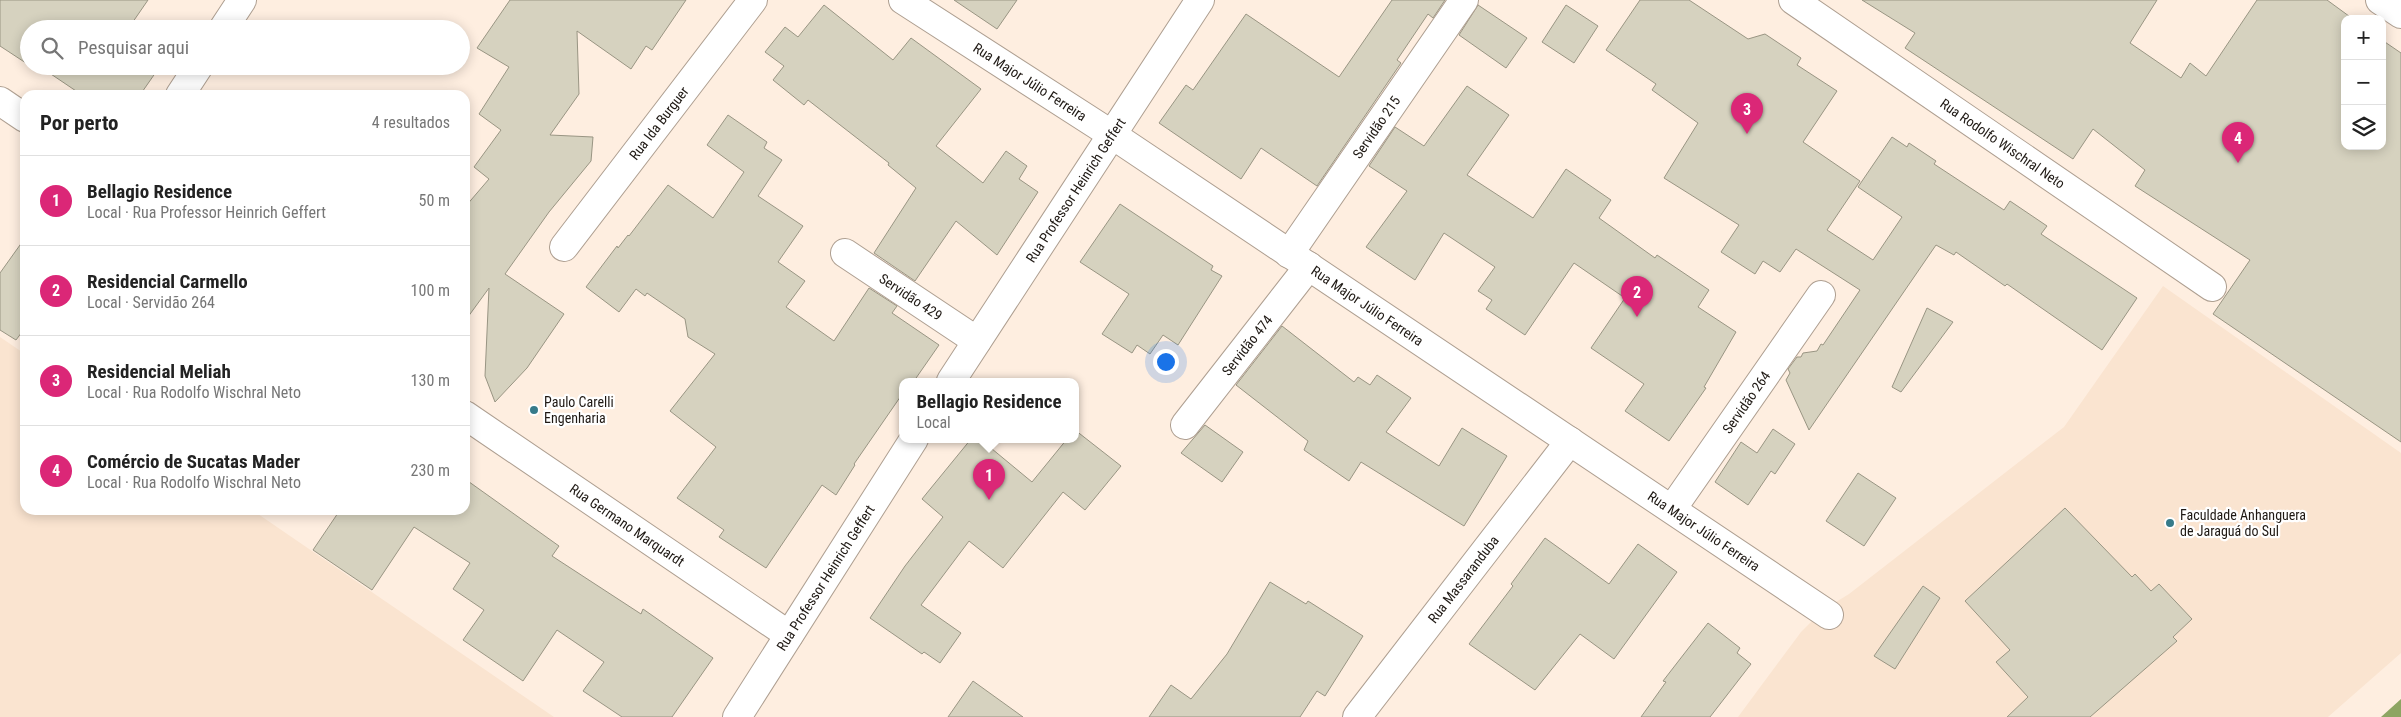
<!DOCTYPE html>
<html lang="pt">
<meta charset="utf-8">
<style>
body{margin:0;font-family:"Roboto Condensed",sans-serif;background:#f6f6f6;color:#222}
.controls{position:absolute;right:15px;top:15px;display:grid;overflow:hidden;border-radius:10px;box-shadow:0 2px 12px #0003}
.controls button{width:45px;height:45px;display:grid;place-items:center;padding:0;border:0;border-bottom:1px solid #e0e0e0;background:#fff;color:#222;font:25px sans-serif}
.you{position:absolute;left:1165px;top:361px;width:18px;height:18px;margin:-12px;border:4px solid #fff;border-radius:50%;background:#1a73e8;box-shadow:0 0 0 8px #1a73e833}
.badge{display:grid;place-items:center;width:32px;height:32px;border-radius:50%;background:#db2777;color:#fff;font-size:16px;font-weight:700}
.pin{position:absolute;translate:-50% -41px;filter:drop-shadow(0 1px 2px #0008)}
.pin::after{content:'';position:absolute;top:26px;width:18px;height:15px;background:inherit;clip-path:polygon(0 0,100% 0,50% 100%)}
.popup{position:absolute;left:899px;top:378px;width:180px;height:65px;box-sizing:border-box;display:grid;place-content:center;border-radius:10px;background:#fff;filter:drop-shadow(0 1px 4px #0005);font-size:16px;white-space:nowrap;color:#767676}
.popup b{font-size:19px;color:#222}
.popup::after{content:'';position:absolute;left:50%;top:100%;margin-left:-10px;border:10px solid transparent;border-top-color:#fff}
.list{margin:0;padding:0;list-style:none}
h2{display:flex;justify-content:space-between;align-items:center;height:65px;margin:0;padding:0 20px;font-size:21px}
h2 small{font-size:16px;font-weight:400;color:#767676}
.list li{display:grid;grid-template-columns:32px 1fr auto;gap:15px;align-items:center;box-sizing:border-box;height:90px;padding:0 20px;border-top:1px solid #e0e0e0}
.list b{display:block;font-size:19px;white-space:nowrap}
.list p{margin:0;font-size:16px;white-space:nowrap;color:#767676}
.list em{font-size:16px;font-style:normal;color:#767676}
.icon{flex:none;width:28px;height:28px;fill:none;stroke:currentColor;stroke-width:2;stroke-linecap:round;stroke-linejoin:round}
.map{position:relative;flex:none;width:2401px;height:717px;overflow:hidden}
.search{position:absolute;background:#fff;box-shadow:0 2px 12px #0003;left:20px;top:20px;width:450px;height:55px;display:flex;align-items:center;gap:12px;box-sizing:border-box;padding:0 18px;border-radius:28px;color:#767676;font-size:19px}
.panel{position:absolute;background:#fff;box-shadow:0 2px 12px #0003;left:20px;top:90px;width:450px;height:425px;border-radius:15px}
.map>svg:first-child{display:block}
.built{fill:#fae4d0}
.water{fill:#8da562}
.building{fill:#d6d2bf;stroke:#999583}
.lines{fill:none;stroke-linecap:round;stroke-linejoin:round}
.minor-casing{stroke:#ae9f91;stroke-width:30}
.minor{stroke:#fff;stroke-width:28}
.poi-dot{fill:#367b8a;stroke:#fff;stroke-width:2}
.labels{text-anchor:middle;stroke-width:4.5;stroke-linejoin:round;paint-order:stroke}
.street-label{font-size:14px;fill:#1e1813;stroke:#fff}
.poi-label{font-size:14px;fill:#1e1813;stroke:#fff;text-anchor:start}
</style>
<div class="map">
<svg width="2401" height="717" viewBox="0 0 2401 717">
<rect width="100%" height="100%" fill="#feeee0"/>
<path class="built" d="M 2163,286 L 2401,453 L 2401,653 L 2328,717 L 1738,717 L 1801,632 L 1823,610 L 1849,594 L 2064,427 Z
M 0,337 L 25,354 L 25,510 L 252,510 L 554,717 L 0,717 Z"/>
<path class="water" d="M 2401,699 L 2401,717 L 2381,717 Z"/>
<path class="building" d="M 0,0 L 148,0 L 128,29 L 29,29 L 29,65 L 0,46 Z
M 510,0 L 686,0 L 652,50 L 646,46 L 631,69 L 577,31 L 579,94 L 550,135 L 593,137 L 591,161 L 549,212 L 505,274 L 564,314 L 527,368 L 495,402 L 485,376 L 489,288 L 465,321 L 465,207 L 489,179 L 474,167 L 501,130 L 479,114 L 509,67 L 477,48 Z
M 954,0 L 1017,0 L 997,29 Z
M 1392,0 L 1445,0 L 1433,18 L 1428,14 L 1397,60 L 1401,63 L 1317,186 L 1261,148 L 1241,179 L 1159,123 L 1186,85 L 1193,90 L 1246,14 L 1339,77 Z
M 1640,0 L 1689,0 L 1748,39 L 1765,34 L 1801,58 L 1797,65 L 1837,91 L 1803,142 L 1860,181 L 1827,230 L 1873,260 L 1902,217 L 1858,187 L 1892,137 L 1907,147 L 1909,143 L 1936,161 L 1934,164 L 2004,210 L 2010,201 L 2047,226 L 2041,234 L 2137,298 L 2102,350 L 2007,284 L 2005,286 L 1956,252 L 1954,255 L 1936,245 L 1809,430 L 1786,380 L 1790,373 L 1788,369 L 1797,357 L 1801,357 L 1803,353 L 1817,351 L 1821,344 L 1823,345 L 1860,290 L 1796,249 L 1780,272 L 1763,261 L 1755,274 L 1721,252 L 1739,225 L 1664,178 L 1698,123 L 1652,90 L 1656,84 L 1606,50 Z
M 1862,0 L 2157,0 L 2130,43 L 2181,78 L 2190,63 L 2206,76 L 2257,0 L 2327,0 L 2353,19 L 2345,19 L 2345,146 L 2382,146 L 2382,40 L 2401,53 L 2401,442 L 2213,314 L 2250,260 L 2135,186 L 2145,170 L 2093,129 L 2073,159 L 1905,48 L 1915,33 Z
M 824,5 L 893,60 L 911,38 L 981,89 L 936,146 L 983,183 L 1006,151 L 1027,166 L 1019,179 L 1038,192 L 997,255 L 956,221 L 915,281 L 874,253 L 916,188 L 888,165 L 889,163 L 808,100 L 804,105 L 773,80 L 784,66 L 765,52 L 785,27 L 798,37 Z
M 1478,5 L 1527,38 L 1506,68 L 1459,35 Z
M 1566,5 L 1598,26 L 1574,63 L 1542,42 Z
M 39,66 L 147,66 L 156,72 L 140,95 L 82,95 Z
M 1467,86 L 1509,115 L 1467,175 L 1533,218 L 1566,169 L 1611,200 L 1599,218 L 1655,258 L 1657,255 L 1709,290 L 1698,307 L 1736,332 L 1704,387 L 1706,388 L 1669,441 L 1625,411 L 1644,384 L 1591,348 L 1625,298 L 1574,263 L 1525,335 L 1486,309 L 1492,300 L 1478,291 L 1495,267 L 1444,233 L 1415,280 L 1366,247 L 1407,191 L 1369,166 L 1395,127 L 1424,146 Z
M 728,115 L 767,142 L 764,148 L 782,160 L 758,196 L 803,226 L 778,262 L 805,281 L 786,307 L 834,341 L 869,288 L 897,306 L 892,313 L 939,345 L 914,381 L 903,381 L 903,393 L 854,464 L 855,465 L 836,495 L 822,485 L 766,568 L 719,537 L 724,530 L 677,498 L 716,447 L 670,411 L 715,354 L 688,337 L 685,319 L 647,293 L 645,296 L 636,289 L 619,312 L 586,287 L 617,246 L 618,248 L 628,235 L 629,236 L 668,185 L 713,218 L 744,172 L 707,145 Z
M 1120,204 L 1213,266 L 1211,270 L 1222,276 L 1178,345 L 1163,335 L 1150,354 L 1137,345 L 1132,353 L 1102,334 L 1129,294 L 1080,262 Z
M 25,238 L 25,328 L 16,340 L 0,330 L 0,273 Z
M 1927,308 L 1953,322 L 1901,392 L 1892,387 Z
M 1282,326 L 1354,382 L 1358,377 L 1370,385 L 1377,375 L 1411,398 L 1386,432 L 1439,466 L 1462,428 L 1507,456 L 1464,526 L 1361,462 L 1349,481 L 1304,450 L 1308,441 L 1236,385 Z
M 1205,425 L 1243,452 L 1222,482 L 1181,453 Z
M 1773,429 L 1795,444 L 1775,474 L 1771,471 L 1748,505 L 1715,482 L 1741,442 L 1757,453 Z
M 1075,430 L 1121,466 L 1085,510 L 1063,492 L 1003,568 L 969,541 L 921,605 L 961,633 L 940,663 L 924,652 L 922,654 L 870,618 L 905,566 L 943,517 L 922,499 L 971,439 L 980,439 L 1032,482 L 1067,439 L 1075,439 Z
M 1858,473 L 1896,498 L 1864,546 L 1826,521 Z
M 465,479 L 559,546 L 552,556 L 641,614 L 643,609 L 713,658 L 672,717 L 622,717 L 583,691 L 604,662 L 557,630 L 523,681 L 463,640 L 484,610 L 453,589 L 470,563 L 414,527 L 372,590 L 313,550 L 340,510 L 465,510 Z
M 2065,508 L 2132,577 L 2135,574 L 2151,591 L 2159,584 L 2192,619 L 2173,637 L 2177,641 L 2090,717 L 2007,717 L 2028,697 L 1996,662 L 2010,650 L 1965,601 Z
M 1545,538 L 1609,584 L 1638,544 L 1677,572 L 1614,659 L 1580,634 L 1535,690 L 1469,644 L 1513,586 L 1511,584 Z
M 1270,582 L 1306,604 L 1308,601 L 1363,636 L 1325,696 L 1317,691 L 1300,717 L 1149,717 L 1171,685 L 1191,699 L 1227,654 Z
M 1923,586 L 1940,598 L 1895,669 L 1874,656 Z
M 1708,623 L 1740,648 L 1737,653 L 1751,664 L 1710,717 L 1641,717 L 1666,682 L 1663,681 Z
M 973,681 L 1023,717 L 948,717 Z"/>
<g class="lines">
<g class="minor-casing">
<g id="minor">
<path id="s1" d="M 903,0 L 1111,134 L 1829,615"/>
<path id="s2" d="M 1793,0 L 2212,287"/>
<path d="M 2380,0 L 2401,14"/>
<path d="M 223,29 L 242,0"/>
<path d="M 180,95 L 199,66"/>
<path d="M 0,101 L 25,118"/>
<path id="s3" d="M 564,247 L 753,0"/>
<path id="s4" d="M 845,253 L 977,341"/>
<path id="s5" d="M 1289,254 L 1464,0"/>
<path id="s6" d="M 951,381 L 1200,0"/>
<path id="s7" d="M 465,415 L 789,635"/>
<path id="s8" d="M 1185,425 L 1309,266"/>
<path id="s9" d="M 1672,509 L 1821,295"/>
<path id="s10" d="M 737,717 L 914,439"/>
<path id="s11" d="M 1357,717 L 1570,441"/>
</g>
</g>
<use href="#minor" class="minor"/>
</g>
<g class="poi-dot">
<circle cx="534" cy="410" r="5"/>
<circle cx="2170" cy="523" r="5"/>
</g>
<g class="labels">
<g class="street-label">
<text dy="5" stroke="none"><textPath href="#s1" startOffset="151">Rua Major Júlio Ferreira</textPath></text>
<text dy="5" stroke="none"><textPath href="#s3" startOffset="156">Rua Ida Burguer</textPath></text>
<text dy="5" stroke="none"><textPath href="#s5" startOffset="154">Servidão 215</textPath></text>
<text dy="5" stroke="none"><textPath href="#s2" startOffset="254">Rua Rodolfo Wischral Neto</textPath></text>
<text dy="5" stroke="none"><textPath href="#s6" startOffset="228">Rua Professor Heinrich Geffert</textPath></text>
<text dy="5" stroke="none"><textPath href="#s4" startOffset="79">Servidão 429</textPath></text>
<text dy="5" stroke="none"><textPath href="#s1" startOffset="556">Rua Major Júlio Ferreira</textPath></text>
<text dy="5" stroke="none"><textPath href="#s8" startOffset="101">Servidão 474</textPath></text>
<text dy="5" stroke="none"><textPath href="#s9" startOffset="130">Servidão 264</textPath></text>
<text dy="5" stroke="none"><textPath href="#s7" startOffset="196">Rua Germano Marquardt</textPath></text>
<text dy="5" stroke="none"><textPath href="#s1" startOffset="961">Rua Major Júlio Ferreira</textPath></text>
<text dy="5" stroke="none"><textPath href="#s10" startOffset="165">Rua Professor Heinrich Geffert</textPath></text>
<text dy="5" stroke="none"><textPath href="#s11" startOffset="174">Rua Massaranduba</textPath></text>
</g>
<g class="poi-label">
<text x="544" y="407">Paulo Carelli<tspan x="544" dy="16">Engenharia</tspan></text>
<text x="2180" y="520">Faculdade Anhanguera<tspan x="2180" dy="16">de Jaraguá do Sul</tspan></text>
</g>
</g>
</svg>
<div class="controls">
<button>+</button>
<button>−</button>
<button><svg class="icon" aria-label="layers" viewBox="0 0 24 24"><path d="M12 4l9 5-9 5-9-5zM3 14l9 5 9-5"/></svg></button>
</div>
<div class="you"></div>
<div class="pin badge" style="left:989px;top:500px">1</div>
<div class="popup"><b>Bellagio Residence</b>Local</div>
<div class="pin badge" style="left:1637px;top:317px">2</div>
<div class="pin badge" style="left:1747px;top:134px">3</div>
<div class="pin badge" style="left:2238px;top:163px">4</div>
<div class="search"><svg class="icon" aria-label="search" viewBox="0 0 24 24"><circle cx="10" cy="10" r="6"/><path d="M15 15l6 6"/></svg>Pesquisar aqui</div>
<section class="panel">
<h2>Por perto<small>4 resultados</small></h2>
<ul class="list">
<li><span class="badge">1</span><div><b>Bellagio Residence</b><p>Local · Rua Professor Heinrich Geffert</p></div><em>50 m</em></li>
<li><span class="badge">2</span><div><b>Residencial Carmello</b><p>Local · Servidão 264</p></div><em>100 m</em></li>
<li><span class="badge">3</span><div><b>Residencial Meliah</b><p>Local · Rua Rodolfo Wischral Neto</p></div><em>130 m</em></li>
<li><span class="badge">4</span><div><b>Comércio de Sucatas Mader</b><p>Local · Rua Rodolfo Wischral Neto</p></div><em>230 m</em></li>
</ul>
</section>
</div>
